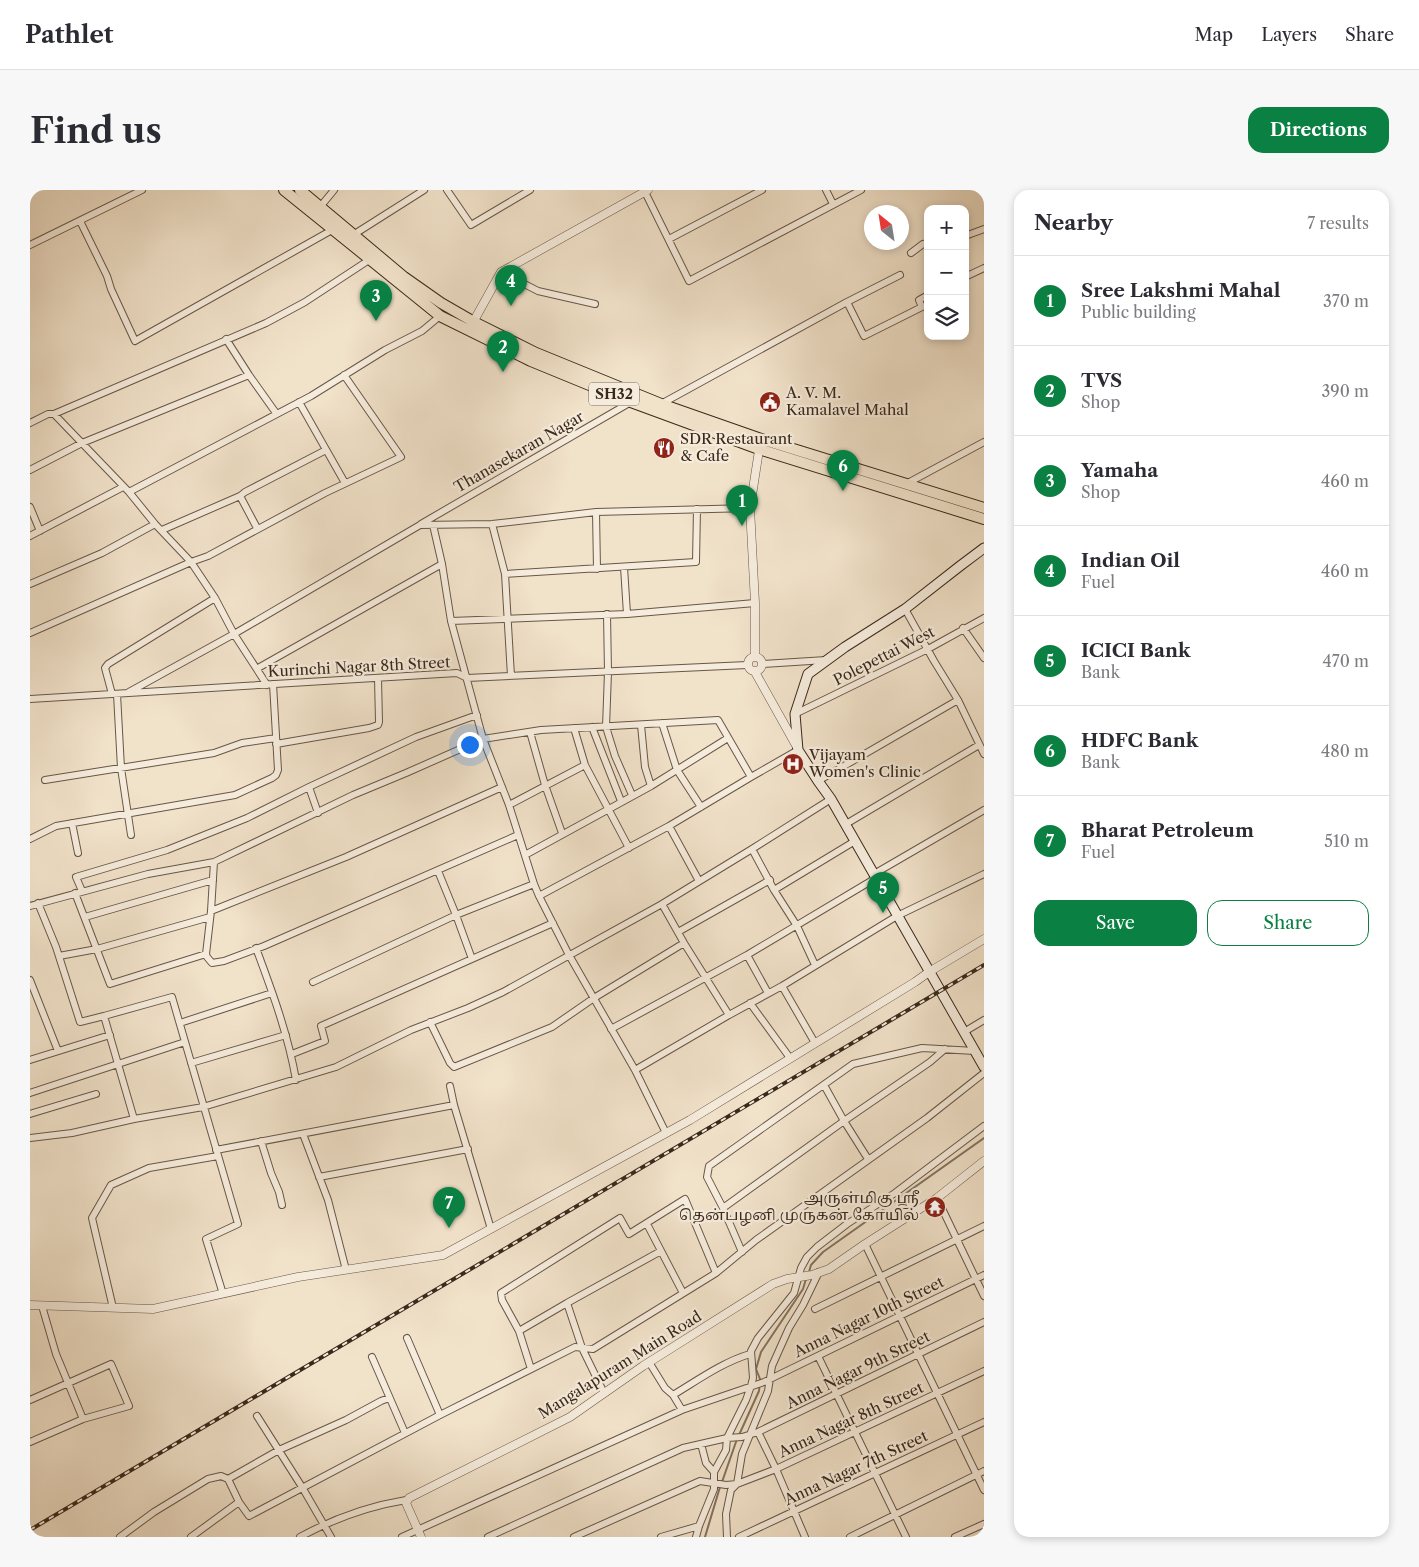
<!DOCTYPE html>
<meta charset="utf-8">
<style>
body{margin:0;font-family:"Libre Caslon Text","Noto Serif Tamil",serif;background:#f7f7f7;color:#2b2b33}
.controls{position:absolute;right:15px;top:15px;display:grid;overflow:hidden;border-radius:10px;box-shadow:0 2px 8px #0003}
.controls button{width:45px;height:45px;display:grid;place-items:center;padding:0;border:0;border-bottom:1px solid #e1e1e2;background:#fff;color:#2b2b33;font:25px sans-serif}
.compass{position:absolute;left:834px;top:15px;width:45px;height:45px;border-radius:50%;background:#fff;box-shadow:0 2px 8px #0003;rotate:330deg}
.you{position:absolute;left:439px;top:554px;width:18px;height:18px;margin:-12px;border:4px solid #fff;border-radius:50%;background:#1a73e8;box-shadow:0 0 0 8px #1a73e833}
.badge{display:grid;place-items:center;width:32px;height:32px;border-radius:50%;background:#0b8043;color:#fff;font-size:16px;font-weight:700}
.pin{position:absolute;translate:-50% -41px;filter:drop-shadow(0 1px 2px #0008)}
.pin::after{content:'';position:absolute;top:26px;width:18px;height:15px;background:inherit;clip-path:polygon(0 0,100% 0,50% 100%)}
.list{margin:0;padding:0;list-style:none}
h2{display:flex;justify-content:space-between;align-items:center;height:65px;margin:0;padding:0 20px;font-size:21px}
h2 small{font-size:16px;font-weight:400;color:#7c7c81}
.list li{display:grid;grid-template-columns:32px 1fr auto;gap:15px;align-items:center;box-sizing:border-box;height:90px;padding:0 20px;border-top:1px solid #e1e1e2}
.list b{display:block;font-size:19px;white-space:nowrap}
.list p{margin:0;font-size:16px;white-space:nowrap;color:#7c7c81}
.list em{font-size:16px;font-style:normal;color:#7c7c81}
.actions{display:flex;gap:10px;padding:15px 20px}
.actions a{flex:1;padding:11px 0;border:1px solid #0b8043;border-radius:15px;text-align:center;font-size:18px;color:#0b8043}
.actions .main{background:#0b8043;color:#fff}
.icon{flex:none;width:28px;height:28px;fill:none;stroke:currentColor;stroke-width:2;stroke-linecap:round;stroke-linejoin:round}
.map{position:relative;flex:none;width:954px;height:1347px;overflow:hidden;border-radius:15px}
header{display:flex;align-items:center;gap:30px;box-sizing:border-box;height:70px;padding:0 25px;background:#fff;border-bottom:1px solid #e1e1e2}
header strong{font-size:24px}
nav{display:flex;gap:28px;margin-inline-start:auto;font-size:18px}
.intro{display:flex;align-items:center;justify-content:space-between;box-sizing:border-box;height:120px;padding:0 30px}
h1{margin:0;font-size:35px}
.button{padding:12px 22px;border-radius:15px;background:#0b8043;color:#fff;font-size:18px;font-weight:700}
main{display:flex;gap:30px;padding:0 30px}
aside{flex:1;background:#fff;border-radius:15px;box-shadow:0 2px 8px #0003}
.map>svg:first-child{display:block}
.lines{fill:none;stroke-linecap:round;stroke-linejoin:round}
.stream{stroke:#837260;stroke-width:2}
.minor-casing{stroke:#685746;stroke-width:8}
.tertiary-casing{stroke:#685746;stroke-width:9}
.secondary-casing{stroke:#3a291a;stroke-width:11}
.primary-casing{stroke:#3a291a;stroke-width:12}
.minor{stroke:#f6ecdd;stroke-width:6}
.tertiary{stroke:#f6ecdd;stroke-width:8}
.secondary{stroke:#f6ecdd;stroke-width:9}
.primary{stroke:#f1e2ca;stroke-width:10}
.rail-casing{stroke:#3a291a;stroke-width:4}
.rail{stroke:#f6ecdd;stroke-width:2;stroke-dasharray:5.5;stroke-linecap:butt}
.labels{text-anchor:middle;stroke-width:4.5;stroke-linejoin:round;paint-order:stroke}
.shield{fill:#f6ecdd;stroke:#726454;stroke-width:1}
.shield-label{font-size:14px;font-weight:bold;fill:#3a291a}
.poi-label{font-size:15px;fill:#3a291a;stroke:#f6ecdd;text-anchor:start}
.street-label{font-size:15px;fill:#3a291a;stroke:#f6ecdd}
</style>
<header>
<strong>Pathlet</strong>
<nav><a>Map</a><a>Layers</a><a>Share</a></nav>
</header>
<div class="intro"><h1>Find us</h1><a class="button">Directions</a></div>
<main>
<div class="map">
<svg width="954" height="1347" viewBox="0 0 954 1347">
<rect width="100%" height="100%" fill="#f1e2ca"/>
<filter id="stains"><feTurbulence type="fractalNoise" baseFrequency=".004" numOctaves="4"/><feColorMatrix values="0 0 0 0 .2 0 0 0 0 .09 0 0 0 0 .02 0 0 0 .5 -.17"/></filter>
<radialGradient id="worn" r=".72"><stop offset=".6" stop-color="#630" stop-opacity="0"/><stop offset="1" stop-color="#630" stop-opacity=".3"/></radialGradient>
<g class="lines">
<path class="stream" d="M 779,1082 L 781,1075 L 793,1062 L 954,948
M 709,1245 L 729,1201 L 730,1189 L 726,1179 L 731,1162 L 773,1099 L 776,1089
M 692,1292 L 707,1249
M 675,1347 L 690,1297"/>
<g class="minor-casing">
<path id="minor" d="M 417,0 L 441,35 L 500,0
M 614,0 L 659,91 L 831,0
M 796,0 L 803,14
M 290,17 L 304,0
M 50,31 L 77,86 L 81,99 L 105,151 L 302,40
M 323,45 L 394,0
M 935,46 L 954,39
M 639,49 L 732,0
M 0,55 L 112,0
M 881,63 L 893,54 L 898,53
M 471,82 L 508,101 L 565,114
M 870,85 L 817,112 L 834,146 L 892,117 L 889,110 L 898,105
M 935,87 L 954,78
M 196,149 L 219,185
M 269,212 L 315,293
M 631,214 L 817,112
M 24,224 L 99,302 L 125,334 L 161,372 L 185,408 L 204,444 L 237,495
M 0,233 L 18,224 L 24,224 L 236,133 L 275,112 L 339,70
M 0,280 L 52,253 L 219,185 L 246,223
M 876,294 L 954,252
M 99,302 L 281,206 L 355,160 L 392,141 L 410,126
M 210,306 L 227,338
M 0,317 L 10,341
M 566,322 L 567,379
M 391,334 L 601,212
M 462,334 L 475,384 L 481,486
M 403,335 L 412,374 L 421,431 L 453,549 L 479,615 L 504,694 L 509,706 L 539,765 L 605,880 L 636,943
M 132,340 L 210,306 L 215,302 L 296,260
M 0,346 L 93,297
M 594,377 L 597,424
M 475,384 L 666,372 L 667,319
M 0,394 L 72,363 L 125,334
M 875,419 L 904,471 L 928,510 L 954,564
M 577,424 L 578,482 L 576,537 L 585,566 L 602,605
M 421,431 L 597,424 L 725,413
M 933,438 L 954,468
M 0,443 L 161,372 L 178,366 L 295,303 L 371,267 L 314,185
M 733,474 L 796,470
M 228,478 L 412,374
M 99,502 L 204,444 L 390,335 L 462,334 L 566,322 L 720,318
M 82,504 L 75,478 L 78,474 L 185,408
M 87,504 L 91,578 L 101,645
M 0,509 L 427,483 L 437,488 L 717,475
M 765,524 L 898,459 L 954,428
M 632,533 L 647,580 L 671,617
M 611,535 L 615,577 L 621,596
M 562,537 L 591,611
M 544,538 L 555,575 L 599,658
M 500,542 L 515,595 L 532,643
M 246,554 L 339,538 L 348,535 L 349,532 L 348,488
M 15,590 L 184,563 L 212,553 L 246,548
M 788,591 L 928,510
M 279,597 L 288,623
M 801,609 L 722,659 L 632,714 L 654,753 L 699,825 L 752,796 L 867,726 L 954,684
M 479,615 L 555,575
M 42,633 L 48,663
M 816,634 L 949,555
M 639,636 L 669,691
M 0,649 L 26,636 L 205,605 L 242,588 L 246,585 L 248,580 L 243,494
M 722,659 L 744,700 L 767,736 L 785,775
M 495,665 L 621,596 L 698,548
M 184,672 L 181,721 L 176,764 L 177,767 L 182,773 L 194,771 L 234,756 L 488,645
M 408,681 L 426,725 L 442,769
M 844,684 L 954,620
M 744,700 L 825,651
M 52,701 L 46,687 L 137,660 L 217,628 L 279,597 L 386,547 L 447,525
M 45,703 L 80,794 L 176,764
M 509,706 L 639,636 L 721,587
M 8,713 L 26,757 L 50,832 L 74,826 L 104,929 L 173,917 L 306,877 L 381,840 L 438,818 L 473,802 L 632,714
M 0,716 L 118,684 L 184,672 L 323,605 L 376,583 L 453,549 L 511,540 L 688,530 L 721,587 L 768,560
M 181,721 L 316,667 L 472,597
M 55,727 L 183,690
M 648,742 L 740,690
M 226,758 C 242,801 258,844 266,890
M 717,765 L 738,803
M 29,766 L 67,759 L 180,727
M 0,790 L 28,861
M 283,792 L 426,725 L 504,694
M 752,796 L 785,853
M 720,813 L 760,868
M 74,826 L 142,807 L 208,1034 L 176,1049 L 193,1104
M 400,832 L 420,873 L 424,877 L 522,837 L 564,808 L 654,753
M 150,833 L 242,803
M 581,839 L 717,765 L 846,688
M 934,842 L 954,830
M 262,864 L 295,851 L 291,836 L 523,733
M 0,870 L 80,845
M 161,873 L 256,845
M 605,880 L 699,825
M 794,895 L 814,931 L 838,969
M 420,896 L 424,915 L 461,1039
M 0,903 L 155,852
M 0,924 L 66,904
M 273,944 L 298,1010 L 316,1080
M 0,948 L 42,943 L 104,929
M 231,951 L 241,983 L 249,1002 L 252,1015
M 186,960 L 424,915
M 289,987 L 438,959
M 907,1008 L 954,1106
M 693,1018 L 814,931 L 900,872 L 915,859
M 617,1034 L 653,1103
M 835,1054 L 954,1300
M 712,1062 L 693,1018 L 677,987 L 679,976 L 823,874 L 892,858 L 945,861
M 537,1113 L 552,1158 L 574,1203
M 12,1116 L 26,1164 L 53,1229
M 83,1118 L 62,1028 L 81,995 L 119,978 L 188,966
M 785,1119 L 954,1036
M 489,1141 L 537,1113 L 631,1061
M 377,1148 L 410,1225
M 788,1166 L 876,1347
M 342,1167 L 375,1243
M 619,1172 L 635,1198 L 643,1205 L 652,1220
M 501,1179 L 489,1141 L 472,1110 L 471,1103 L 590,1028 L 599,1044 L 655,1009 L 686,1083
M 643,1205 C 668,1190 693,1172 720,1164
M 0,1210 L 81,1174 L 99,1216 L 53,1229 L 0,1252
M 227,1226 L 272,1297 L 301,1347
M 728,1242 L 746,1279 L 775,1347
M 671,1254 L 676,1273 L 684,1282
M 198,1289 L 249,1260 L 316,1230 L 351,1211 L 359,1208
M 90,1347 L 124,1322 L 178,1289 L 191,1286 L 198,1289 L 209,1312
M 161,1347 L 209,1312 L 219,1326 L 410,1225 L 545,1157 L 563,1159 L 686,1083 L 726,1050 L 897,928 L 954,883
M 270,1347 C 303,1329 339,1316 376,1310
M 372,1347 L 652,1220 L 734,1192 L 954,1085
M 458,1347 L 653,1258 L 697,1248 L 712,1247 L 728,1242 L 954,1132
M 544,1347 L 670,1291 L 696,1295 L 707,1294 L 746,1279 L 954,1181
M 631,1347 L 669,1336
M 666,1347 L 669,1336 L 684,1299 L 684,1282 L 696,1260 L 697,1248 L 716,1210 L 721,1196 L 723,1188 L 721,1161 L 728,1148 L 764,1103 L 771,1078 L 777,1067 L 787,1057 L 817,1034 L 865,1003 L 954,936
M 697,1347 L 696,1324 L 701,1300 L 707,1294 L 712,1264 L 738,1201 L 742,1176 L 759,1138 L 773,1115 L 789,1082
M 709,1347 L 954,1232
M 820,1347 L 954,1281
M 925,1347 L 954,1334"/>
</g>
<g class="tertiary-casing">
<path id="tertiary" d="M 441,136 L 471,82 L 618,0
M718 474a7 7 0 1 1 14 0a7 7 0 1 1-14 0Z
M 725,467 L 725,413 L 720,318 L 730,254
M 725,482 L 767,557
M 0,1115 L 123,1119 L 268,1087 L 413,1065 L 660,930 L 885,792 L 899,782 L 954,749
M 391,1347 L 376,1313 L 379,1308 L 540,1227 L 613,1176 L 743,1094 L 757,1089 L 782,1085 L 799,1079 L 835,1054 L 907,1008 L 954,971"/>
</g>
<g class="secondary-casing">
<path id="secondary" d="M 954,358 L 930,376 L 875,419 L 815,457 L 778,484 L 765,524 L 768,560 L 788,591 L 801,609 L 954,877"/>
</g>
<g class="primary-casing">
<path id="primary" d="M 254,0 L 410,126 L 501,171 L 601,212 L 729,259 L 954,329
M 270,0 L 374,87 L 411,113 L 444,132 L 506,163 L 631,214 L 731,249 L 954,318"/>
</g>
<use href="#minor" class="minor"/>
<use href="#tertiary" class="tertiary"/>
<use href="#secondary" class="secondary"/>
<use href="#primary" class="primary"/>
<g class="rail-casing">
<path id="rail" d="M 0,1340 L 954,775"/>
</g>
<use href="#rail" class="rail"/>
</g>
<defs>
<g id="civic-disc" transform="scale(1.125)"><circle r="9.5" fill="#8f2418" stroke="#f6ecdd"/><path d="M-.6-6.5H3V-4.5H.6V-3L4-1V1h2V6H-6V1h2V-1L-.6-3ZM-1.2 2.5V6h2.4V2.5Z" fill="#fff"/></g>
<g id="restaurant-disc" transform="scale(1.125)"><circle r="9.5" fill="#8f2418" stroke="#f6ecdd"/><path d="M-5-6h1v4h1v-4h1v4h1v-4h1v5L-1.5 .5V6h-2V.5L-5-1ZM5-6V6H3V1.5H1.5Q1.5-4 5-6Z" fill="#fff"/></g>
<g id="hospital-disc" transform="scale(1.125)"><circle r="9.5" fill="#8f2418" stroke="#f6ecdd"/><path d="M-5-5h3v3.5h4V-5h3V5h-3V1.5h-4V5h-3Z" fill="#fff"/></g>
<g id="temple-disc" transform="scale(1.125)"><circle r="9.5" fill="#8f2418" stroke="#f6ecdd"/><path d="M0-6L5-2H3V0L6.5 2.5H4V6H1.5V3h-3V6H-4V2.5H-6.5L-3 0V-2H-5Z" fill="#fff"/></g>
</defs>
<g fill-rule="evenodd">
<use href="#civic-disc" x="740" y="212"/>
<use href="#restaurant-disc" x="634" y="258"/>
<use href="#hospital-disc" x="763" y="574"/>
<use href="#temple-disc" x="905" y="1017"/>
</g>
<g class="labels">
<rect class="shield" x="559" y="192.5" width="50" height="23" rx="4"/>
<g class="shield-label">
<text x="584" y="209">SH32</text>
</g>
<g class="poi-label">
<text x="756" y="208">A. V. M.<tspan x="756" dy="17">Kamalavel Mahal</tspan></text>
<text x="650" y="254">SDR Restaurant<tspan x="650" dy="17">&amp; Cafe</tspan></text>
<text x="779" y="570">Vijayam<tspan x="779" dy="17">Women's Clinic</tspan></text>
<text x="889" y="1013" text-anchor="end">அருள்மிகு ஶ்ரீ<tspan x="889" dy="17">தென்பழனி முருகன் கோயில்</tspan></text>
</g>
<g class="street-label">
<text transform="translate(489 262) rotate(-30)" y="5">Thanasekaran Nagar</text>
<text transform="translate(854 466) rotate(-27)" y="5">Polepettai West</text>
<text transform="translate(329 477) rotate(-3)" y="5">Kurinchi Nagar 8th Street</text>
<text transform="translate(839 1127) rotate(-26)" y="5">Anna Nagar 10th Street</text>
<text transform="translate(590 1175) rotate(-32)" y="5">Mangalapuram Main Road</text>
<text transform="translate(828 1180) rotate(-26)" y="5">Anna Nagar 9th Street</text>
<text transform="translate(821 1230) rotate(-25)" y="5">Anna Nagar 8th Street</text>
<text transform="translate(826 1278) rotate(-25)" y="5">Anna Nagar 7th Street</text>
</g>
</g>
<rect width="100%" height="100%" filter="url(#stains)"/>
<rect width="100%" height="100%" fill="url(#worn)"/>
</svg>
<div class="controls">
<button>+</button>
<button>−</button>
<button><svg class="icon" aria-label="layers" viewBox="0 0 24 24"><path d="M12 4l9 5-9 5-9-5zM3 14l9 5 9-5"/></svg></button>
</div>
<svg class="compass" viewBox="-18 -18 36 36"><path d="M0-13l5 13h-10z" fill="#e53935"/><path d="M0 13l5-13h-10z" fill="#7c7c81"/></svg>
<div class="you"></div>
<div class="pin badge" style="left:712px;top:336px">1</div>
<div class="pin badge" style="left:473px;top:182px">2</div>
<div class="pin badge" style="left:346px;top:131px">3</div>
<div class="pin badge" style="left:481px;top:116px">4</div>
<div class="pin badge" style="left:853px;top:723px">5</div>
<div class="pin badge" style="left:813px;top:301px">6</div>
<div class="pin badge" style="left:419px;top:1038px">7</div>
</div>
<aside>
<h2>Nearby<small>7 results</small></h2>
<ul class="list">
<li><span class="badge">1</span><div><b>Sree Lakshmi Mahal</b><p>Public building</p></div><em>370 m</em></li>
<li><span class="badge">2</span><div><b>TVS</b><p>Shop</p></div><em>390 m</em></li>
<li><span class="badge">3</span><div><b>Yamaha</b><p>Shop</p></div><em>460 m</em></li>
<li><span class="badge">4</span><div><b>Indian Oil</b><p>Fuel</p></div><em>460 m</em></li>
<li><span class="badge">5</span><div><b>ICICI Bank</b><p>Bank</p></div><em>470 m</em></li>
<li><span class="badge">6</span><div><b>HDFC Bank</b><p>Bank</p></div><em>480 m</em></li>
<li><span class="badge">7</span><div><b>Bharat Petroleum</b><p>Fuel</p></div><em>510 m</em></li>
</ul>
<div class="actions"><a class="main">Save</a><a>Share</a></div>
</aside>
</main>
